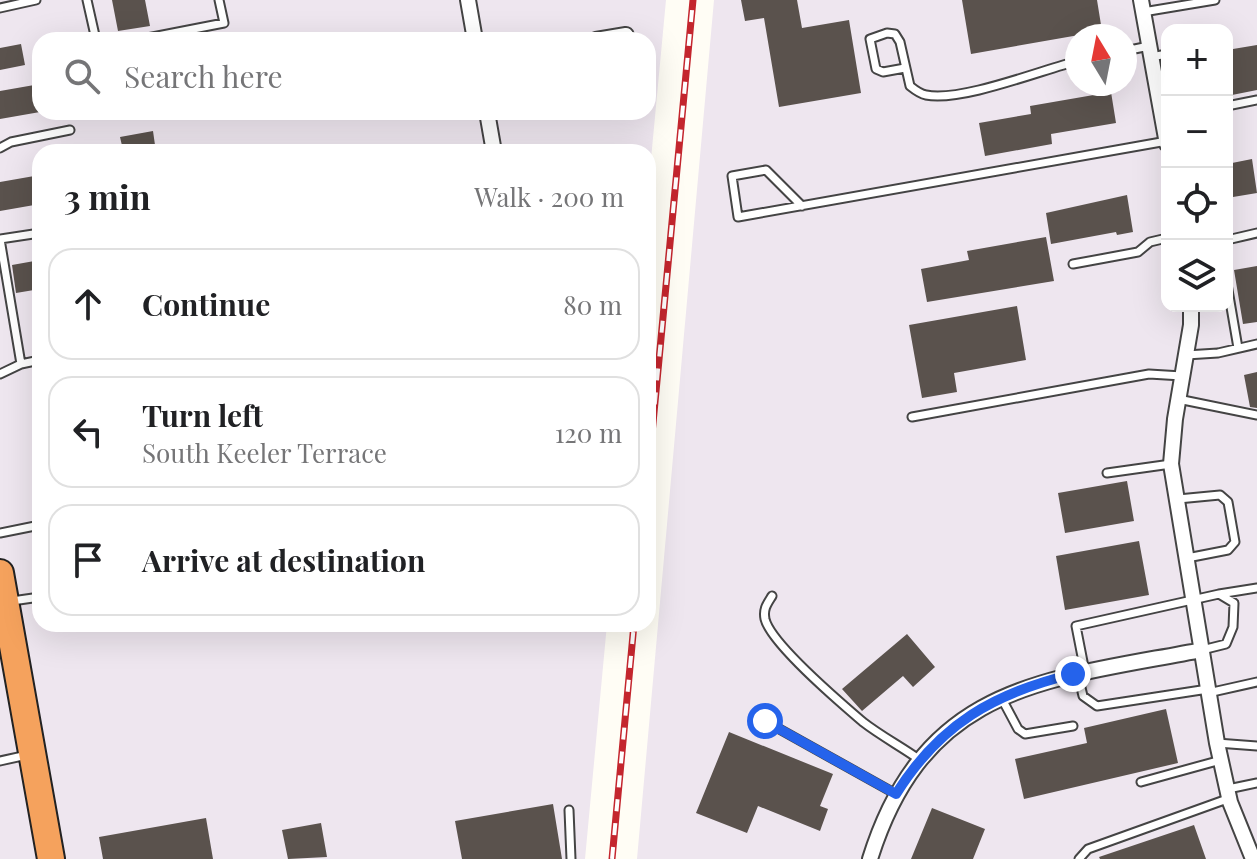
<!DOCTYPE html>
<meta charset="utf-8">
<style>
body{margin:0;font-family:"Playfair Display",serif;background:#f6f6f6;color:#202124}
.controls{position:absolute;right:24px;top:24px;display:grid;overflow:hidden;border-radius:16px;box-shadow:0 8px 32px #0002}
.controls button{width:72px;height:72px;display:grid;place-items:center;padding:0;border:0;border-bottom:2px solid #e0e0e0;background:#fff;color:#202124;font:40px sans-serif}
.compass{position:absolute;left:1065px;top:24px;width:72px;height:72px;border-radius:50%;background:#fff;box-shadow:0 8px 32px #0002;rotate:350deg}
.stop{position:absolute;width:24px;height:24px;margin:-18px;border:6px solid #2563eb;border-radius:50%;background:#fff}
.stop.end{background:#2563eb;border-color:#fff;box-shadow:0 2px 8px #0008}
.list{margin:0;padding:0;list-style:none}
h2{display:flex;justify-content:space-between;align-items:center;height:104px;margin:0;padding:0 32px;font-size:34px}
h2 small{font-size:26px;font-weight:400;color:#757577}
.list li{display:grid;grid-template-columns:52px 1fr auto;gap:24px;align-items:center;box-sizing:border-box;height:112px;margin:0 16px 16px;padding:0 16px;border:2px solid #e0e0e0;border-radius:24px}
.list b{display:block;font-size:30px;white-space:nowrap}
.list p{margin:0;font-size:26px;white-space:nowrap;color:#757577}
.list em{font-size:26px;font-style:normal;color:#757577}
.icon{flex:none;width:44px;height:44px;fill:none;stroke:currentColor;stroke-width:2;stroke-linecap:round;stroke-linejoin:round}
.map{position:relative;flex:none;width:1257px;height:859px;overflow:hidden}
.search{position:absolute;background:#fff;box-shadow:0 8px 32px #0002;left:32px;top:32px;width:624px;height:88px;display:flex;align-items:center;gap:20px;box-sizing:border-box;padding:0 28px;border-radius:24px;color:#757577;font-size:30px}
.panel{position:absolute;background:#fff;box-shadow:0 8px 32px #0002;left:32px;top:144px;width:624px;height:488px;border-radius:24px}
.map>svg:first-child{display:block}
.industrial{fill:#eee6ef;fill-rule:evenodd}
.building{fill:#5a524d}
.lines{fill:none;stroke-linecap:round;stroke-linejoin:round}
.lane-casing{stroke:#444;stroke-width:11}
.street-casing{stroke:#444;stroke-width:18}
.highway-casing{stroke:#222;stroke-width:30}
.lane{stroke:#fff;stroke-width:7}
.street{stroke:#fff;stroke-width:14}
.highway{stroke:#f5a25d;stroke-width:26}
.rail-casing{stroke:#c4262e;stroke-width:7}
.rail{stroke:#fff;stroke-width:4;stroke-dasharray:12;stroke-linecap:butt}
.route{stroke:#2563eb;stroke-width:10}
</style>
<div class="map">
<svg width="1257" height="859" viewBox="0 0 1257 859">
<rect width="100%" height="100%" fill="#fffdf5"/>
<path class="industrial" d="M 0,0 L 666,0 L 648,191 L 648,152 L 40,152 L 40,624 L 607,624 L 585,859 L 0,859 ZM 40,40 L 648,40 L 648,112 L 40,112 Z
M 714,0 L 1257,0 L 1257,859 L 637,859 ZM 1167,30 L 1227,30 L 1227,306 L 1167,306 ZM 1077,36 L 1125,36 L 1125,84 L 1077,84 Z"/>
<path class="building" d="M 112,0 L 145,0 L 150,26 L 118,31 Z
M 741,0 L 797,0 L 802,28 L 849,20 L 861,93 L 779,107 L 764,18 L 745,21 Z
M 962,0 L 1097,0 L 1102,31 L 971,54 Z
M 21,44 L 25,65 L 0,70 L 0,48 Z
M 1257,45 L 1257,90 L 1227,96 L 1227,50 Z
M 40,84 L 40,112 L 0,119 L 0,91 Z
M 1111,92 L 1116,123 L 1051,134 L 1052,144 L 985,156 L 979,123 L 1031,114 L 1030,106 Z
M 153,131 L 155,145 L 123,150 L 120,137 Z
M 1252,159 L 1257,193 L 1227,198 L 1227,164 Z
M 40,175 L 40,204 L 0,211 L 0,182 Z
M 1127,195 L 1133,232 L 1117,235 L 1116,232 L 1051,244 L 1046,213 Z
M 1046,237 L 1054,281 L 927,302 L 921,269 L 969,260 L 967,251 Z
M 40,260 L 40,289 L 16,293 L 12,265 Z
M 1257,266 L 1257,322 L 1243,324 L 1234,270 Z
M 1017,306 L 1026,360 L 954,373 L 957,392 L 922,398 L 909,325 Z
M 1257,372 L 1257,408 L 1250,407 L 1244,375 Z
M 1127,481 L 1134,521 L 1065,533 L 1058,493 Z
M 1139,541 L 1149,595 L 1065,610 L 1056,556 Z
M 907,634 L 935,667 L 913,687 L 903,676 L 862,711 L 842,689 Z
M 1166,709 L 1178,763 L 1024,799 L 1015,759 L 1087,743 L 1084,728 Z
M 729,732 L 833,774 L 820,806 L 828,809 L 820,831 L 758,806 L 747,833 L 696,813 Z
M 553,804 L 562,859 L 462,859 L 455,821 Z
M 932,808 L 985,829 L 973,859 L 911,859 Z
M 206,818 L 213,859 L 103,859 L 99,837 Z
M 321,823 L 327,857 L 288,859 L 282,830 Z
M 1194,825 L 1206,859 L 1100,859 L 1099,857 Z"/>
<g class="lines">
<g class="lane-casing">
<path id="lane" d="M 87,0 L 96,40
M 0,8 L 36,0
M 1143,12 L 1215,0
M 137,40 L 224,23 L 219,0
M 1125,51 L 1149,46
M 1151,57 L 1167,54
M 905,68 L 883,72 L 876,69 L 870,39 L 887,33 L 895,34 L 900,42 L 910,86 C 915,90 920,94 926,95 C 961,102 1039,71 1077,61
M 1227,106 L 1257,100
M 0,148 L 11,142 L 70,130
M 802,206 L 766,170 L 732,176 L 738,217 L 1167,141
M 1227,240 L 1257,233
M 1073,264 L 1138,252 L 1150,242 L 1167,238
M 1227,284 L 1238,348
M 1186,355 L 1218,353 L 1257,344
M 21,364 L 40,360
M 0,374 L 21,364 L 0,239 L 40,233
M 1178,399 L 1257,415
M 912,417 L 1149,374 L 1182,376
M 1107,473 L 1171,464
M 1178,499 L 1220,495 L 1228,502 L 1235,542 L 1228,550 L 1187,558
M 0,533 L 40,525
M 1219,594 L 1257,588
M 772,596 C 767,604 763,609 765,619 C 771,644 842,704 863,722 C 881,736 902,747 920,760
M 12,601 L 40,597
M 1085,672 L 1076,626 L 1219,594 L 1234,603 L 1233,627 L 1226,644 L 1202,650
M 1078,675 L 1083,696 L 1097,706 L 1208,689
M 1208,693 L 1257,682
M 1002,699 L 1018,729 L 1025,734 L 1073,726
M 765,721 L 896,794
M 1217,743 L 1257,746
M 0,761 L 27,755
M 1141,782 L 1221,760
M 1228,789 L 1257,783
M 569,810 L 571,859
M 1079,859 L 1088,849 L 1230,798"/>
</g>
<g class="street-casing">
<path id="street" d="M 468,0 L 475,40
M 1141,0 L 1167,144
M 596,40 L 626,35
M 487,112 L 494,152
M 1191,306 L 1191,325 L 1175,419 L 1171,464 L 1217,743 L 1230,802 L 1253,859
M 870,859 C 925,683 1046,680 1202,650"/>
</g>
<g class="highway-casing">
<path id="highway" d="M 0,573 L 51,859"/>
</g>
<use href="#lane" class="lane"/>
<use href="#street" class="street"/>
<use href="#highway" class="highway"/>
<g class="rail-casing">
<path id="rail" d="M 648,476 L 693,0
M 612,859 L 634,624"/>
</g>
<use href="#rail" class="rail"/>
</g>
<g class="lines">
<path class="route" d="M 765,721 L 896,794 C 940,724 994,693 1073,674"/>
</g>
</svg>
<div class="controls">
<button>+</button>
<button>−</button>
<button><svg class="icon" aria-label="locate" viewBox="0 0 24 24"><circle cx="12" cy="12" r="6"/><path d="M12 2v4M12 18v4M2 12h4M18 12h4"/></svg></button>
<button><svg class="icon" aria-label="layers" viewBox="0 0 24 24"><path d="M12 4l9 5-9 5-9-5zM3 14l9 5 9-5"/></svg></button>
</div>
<svg class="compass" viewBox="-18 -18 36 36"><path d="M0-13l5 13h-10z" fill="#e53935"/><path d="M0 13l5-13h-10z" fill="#757577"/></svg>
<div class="stop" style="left:765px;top:721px"></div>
<div class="stop end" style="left:1073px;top:674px"></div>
<div class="search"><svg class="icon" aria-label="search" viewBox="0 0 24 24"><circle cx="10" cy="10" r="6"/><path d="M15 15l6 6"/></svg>Search here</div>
<section class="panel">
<h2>3 min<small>Walk · 200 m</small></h2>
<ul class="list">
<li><svg class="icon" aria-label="ahead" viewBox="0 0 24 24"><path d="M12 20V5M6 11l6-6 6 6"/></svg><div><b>Continue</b></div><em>80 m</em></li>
<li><svg class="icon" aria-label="left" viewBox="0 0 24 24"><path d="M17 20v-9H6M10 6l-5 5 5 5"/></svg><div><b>Turn left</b><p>South Keeler Terrace</p></div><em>120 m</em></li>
<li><svg class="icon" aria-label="arrive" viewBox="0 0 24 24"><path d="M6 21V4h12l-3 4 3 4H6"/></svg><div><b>Arrive at destination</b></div></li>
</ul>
</section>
</div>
